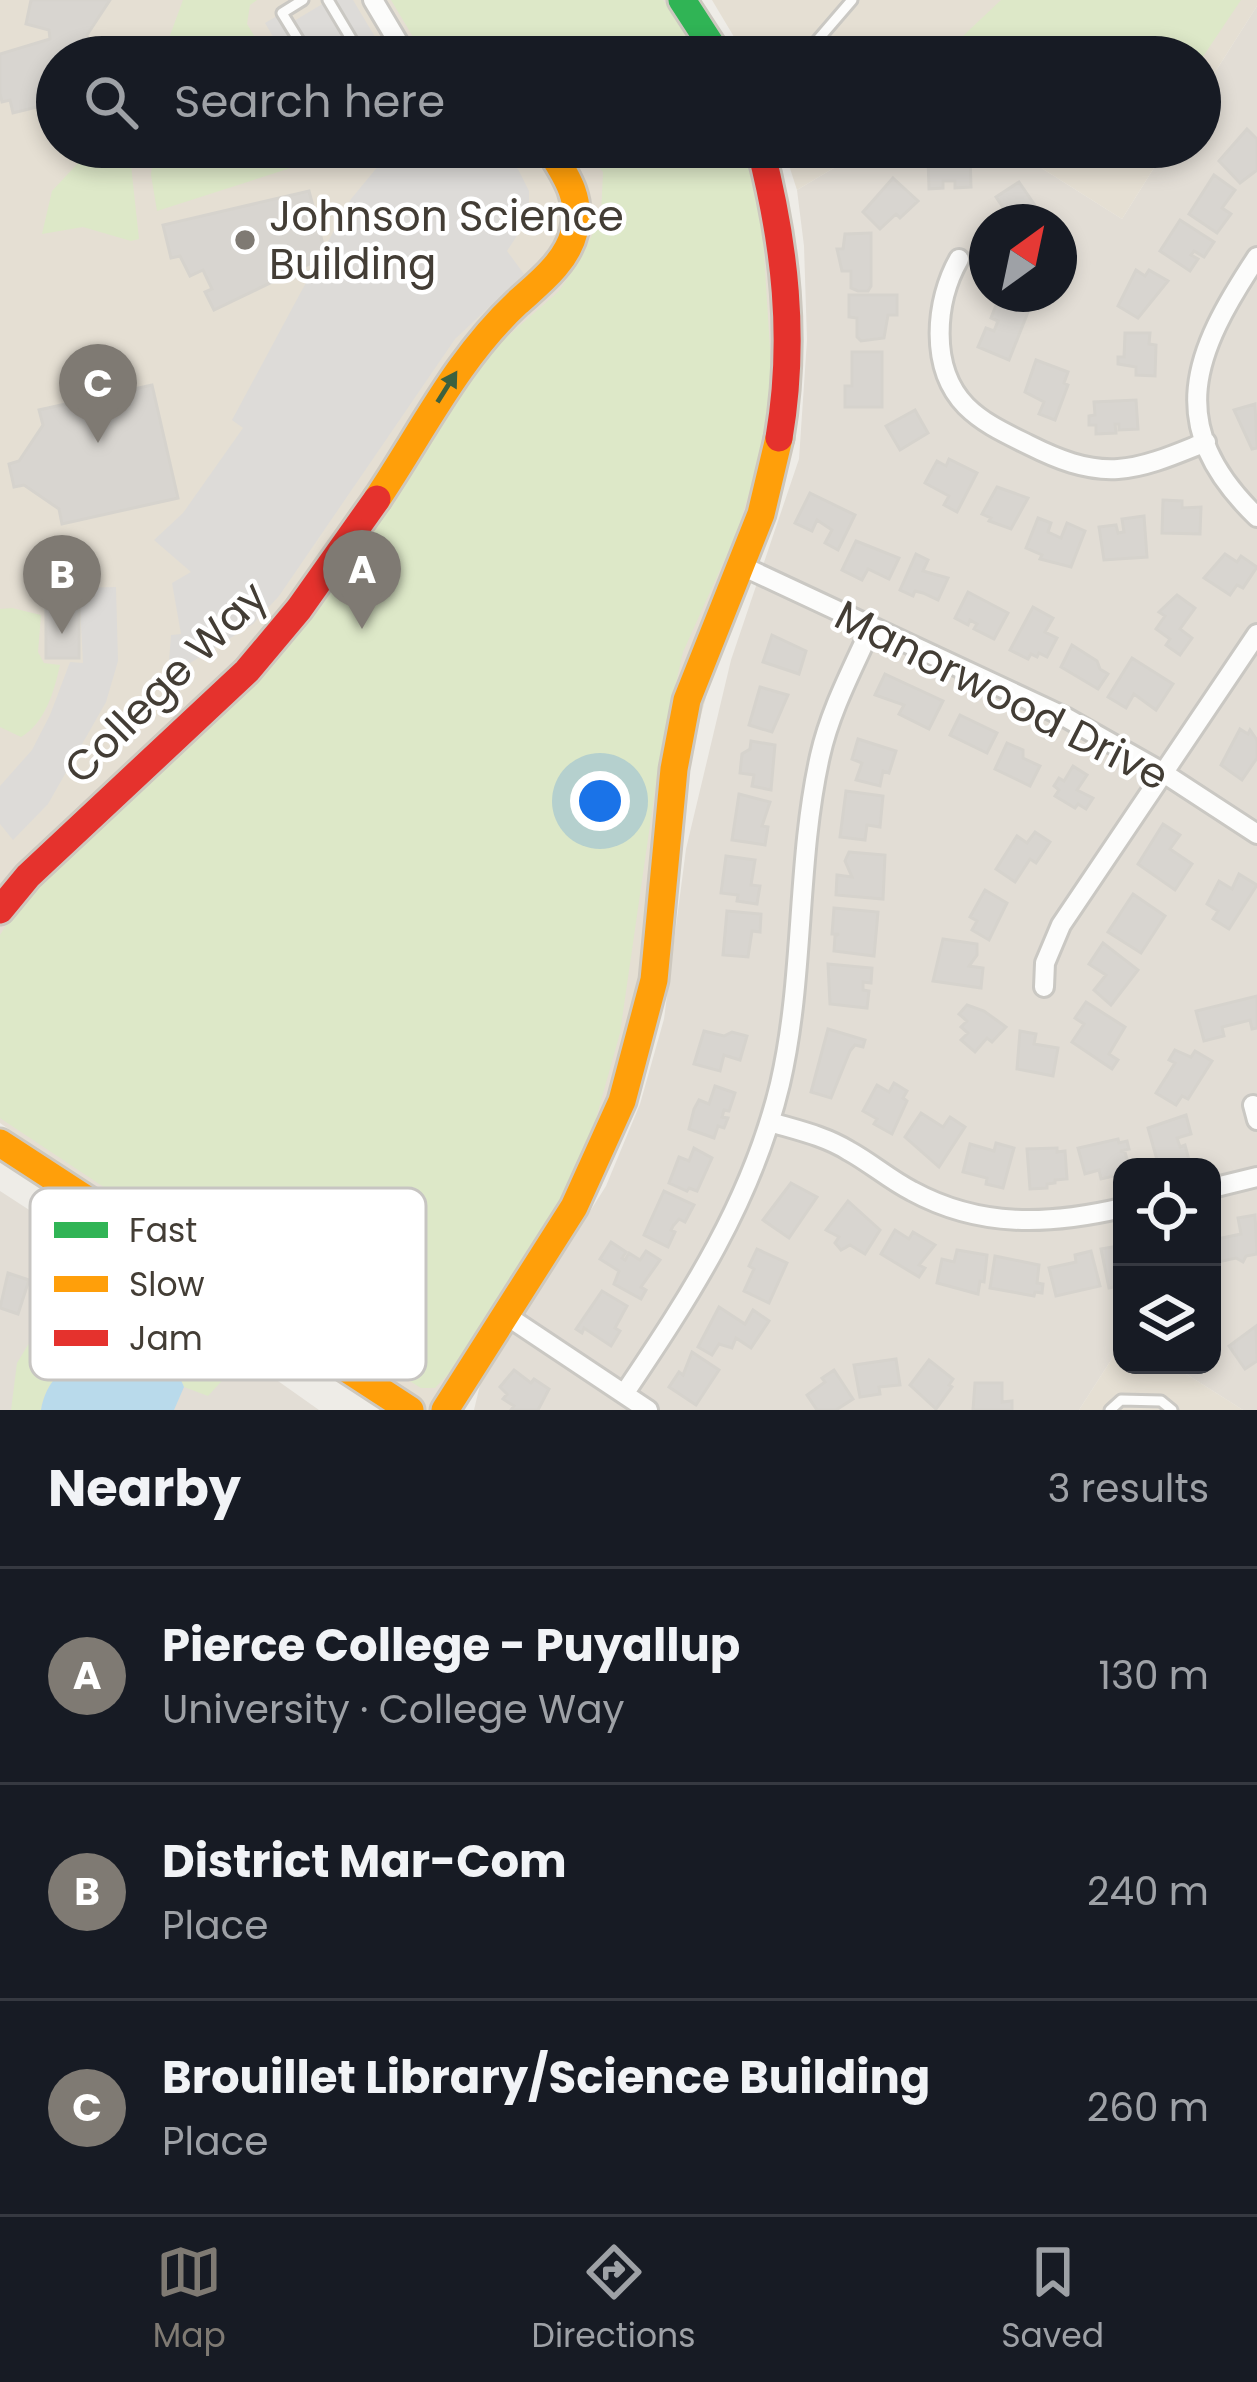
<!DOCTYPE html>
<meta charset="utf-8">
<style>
body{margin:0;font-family:Poppins,sans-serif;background:#242831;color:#f1f3f6}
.controls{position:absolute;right:36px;bottom:36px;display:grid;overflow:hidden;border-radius:24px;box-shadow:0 6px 18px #0003}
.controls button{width:108px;height:108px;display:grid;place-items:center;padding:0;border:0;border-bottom:3px solid #363941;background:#171b24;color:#f1f3f6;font:60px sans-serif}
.compass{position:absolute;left:969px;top:204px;width:108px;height:108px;border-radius:50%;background:#171b24;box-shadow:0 6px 18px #0003;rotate:33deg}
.you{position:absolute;left:600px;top:801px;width:42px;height:42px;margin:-30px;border:9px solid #fff;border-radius:50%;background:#1a73e8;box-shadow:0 0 0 18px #1a73e833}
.badge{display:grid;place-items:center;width:78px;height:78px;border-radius:50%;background:#7f7a73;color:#fff;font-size:39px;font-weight:700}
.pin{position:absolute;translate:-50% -99px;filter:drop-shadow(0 3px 6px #0008)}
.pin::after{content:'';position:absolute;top:63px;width:42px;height:36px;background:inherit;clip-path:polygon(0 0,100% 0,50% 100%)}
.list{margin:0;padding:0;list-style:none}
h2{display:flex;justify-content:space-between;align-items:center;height:156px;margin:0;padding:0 48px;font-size:51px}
h2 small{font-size:39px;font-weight:400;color:#9ea1a6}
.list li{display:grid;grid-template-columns:78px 1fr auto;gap:36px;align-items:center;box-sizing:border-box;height:216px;padding:0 48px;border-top:3px solid #363941}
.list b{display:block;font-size:45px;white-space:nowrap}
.list p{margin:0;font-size:39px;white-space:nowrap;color:#9ea1a6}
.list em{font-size:39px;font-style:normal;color:#9ea1a6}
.icon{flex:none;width:66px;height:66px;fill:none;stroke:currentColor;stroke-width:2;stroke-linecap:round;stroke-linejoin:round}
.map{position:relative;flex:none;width:1257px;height:1410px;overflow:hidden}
.search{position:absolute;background:#171b24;box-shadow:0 6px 18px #0003;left:36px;right:36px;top:36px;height:132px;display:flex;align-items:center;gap:30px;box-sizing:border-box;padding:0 42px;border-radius:66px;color:#9ea1a6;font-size:45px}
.sheet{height:804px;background:#171b24}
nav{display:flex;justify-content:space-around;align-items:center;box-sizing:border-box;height:168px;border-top:3px solid #363941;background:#171b24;font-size:33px;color:#9ea1a6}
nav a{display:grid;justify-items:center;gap:6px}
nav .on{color:#7f7a73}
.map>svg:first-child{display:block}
.residential{fill:#e2ddd5;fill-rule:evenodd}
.education{fill:#e5dfd3}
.green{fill:#dde8c8}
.parking{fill:#dddbd8}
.water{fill:#b9daeb}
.building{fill:#d8d5d0;stroke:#d6d3cd;stroke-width:3}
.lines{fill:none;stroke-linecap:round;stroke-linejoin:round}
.lane-casing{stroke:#cac8c3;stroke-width:15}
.street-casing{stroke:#cac8c3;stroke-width:24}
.fast-casing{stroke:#cdc8bf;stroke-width:33}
.slow-casing{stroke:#cdc8bf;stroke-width:33}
.jam-casing{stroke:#cdc8bf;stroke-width:33}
.lane{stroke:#fcfcfb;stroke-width:9}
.street{stroke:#fcfcfb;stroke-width:18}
.fast{stroke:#30b455;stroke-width:27}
.slow{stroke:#ff9f0a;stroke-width:27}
.jam{stroke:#e5322d;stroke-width:27}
.oneway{fill:#3d613f}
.poi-dot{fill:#7f7a73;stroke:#fff;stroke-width:4.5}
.labels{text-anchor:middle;stroke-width:9;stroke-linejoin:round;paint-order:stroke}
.poi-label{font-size:42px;fill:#433d35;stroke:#fff;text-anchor:start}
.street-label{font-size:42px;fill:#433d35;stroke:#fff}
.key{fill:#fff;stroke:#c7c5c2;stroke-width:3}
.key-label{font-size:33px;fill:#433d35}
</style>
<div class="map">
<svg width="1257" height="1410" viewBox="0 0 1257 1410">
<rect width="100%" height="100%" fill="#eeece7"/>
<path class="residential" d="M 1257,6 L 1257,1410 L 1243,1410 L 1172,1365 L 1212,1365 L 1212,1167 L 1122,1167 L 1122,1343 L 1079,1410 L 474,1410 L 480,1385 L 606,1186 L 640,1104 L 664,1019 L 686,849 L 731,660 L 799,459 L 807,340 L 804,246 L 797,190 L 869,147 L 1008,147 L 1122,219 L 1167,147 L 1200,147 L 1200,96 ZM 987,222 L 1059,222 L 1059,294 L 987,294 Z
M 0,1191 L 108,1261 L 319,1410 L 0,1410 Z"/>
<path class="education" d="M 0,0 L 667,0 L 716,57 L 57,57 L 57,147 L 754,147 L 776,206 L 783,412 L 666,845 L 613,1128 L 444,1410 L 411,1410 L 0,1123 Z
M 712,0 L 1257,0 L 1257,6 L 1200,96 L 1200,57 L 746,57 Z
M 783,147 L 869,147 L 797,190 Z
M 1008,147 L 1167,147 L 1122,219 Z
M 1122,1343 L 1122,1365 L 1172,1365 L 1243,1410 L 1079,1410 Z"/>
<path class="green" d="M 183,0 L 257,0 L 250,5 L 247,24 L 267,57 L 162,57 Z
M 391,0 L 663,0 L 703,57 L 425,57 Z
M 1001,0 L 1241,0 L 1200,61 L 1200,57 L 951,57 L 945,53 Z
M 93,147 L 129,147 L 139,239 L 131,241 L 83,227 L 42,234 L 52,191 Z
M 154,147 L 323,147 L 328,156 L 157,211 L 151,175 Z
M 582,147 L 741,147 L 761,206 L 774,412 L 737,532 L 683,652 L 661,749 L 620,1033 L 588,1147 L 557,1209 L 451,1371 L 435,1388 L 421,1388 L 218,1263 L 0,1118 L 0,935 L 26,893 L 146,782 L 492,350 L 559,291 L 581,258 L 601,216 L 603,172 Z
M 12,608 L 41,615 L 38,652 L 44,663 L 60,665 C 54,692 45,723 21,737 L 0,727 L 0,609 Z
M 93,1263 L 171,1297 L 241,1360 L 208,1396 L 184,1387 L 171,1357 L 90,1339 L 84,1360 C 59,1370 46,1383 41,1410 L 11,1410 L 17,1363 L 54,1302 Z"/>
<path class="parking" d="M 329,0 L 353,0 L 387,57 L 285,57 L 265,23 L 277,16 L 284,27 Z
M 394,147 L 483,147 L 518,169 L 529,191 L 529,217 L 507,251 L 524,274 L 455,339 L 279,596 L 253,624 L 182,668 L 179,701 L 166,701 L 171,635 L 181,634 L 172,583 L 191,572 L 154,540 L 183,513 L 243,428 L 232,420 L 351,199 Z
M 116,587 L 118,661 L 106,702 L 48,804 L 13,840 L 0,824 L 0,786 L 32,750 L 50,715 L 70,662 L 83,663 L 79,588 Z"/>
<path class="water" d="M 104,1326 C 152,1329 166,1343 184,1387 L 174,1410 L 41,1410 C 46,1383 59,1370 84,1360 L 90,1339 Z"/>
<path class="building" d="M 31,0 L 110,0 L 87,35 L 92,57 L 57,57 L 57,102 L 13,113 L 10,100 L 2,102 L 0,94 L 0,54 L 50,39 L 49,30 L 26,24 Z
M 1247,129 L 1257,139 L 1257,170 L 1240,183 L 1219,161 Z
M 970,156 L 971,187 L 955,188 L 955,181 L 943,181 L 943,188 L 929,189 L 928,158 Z
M 1214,175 L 1235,190 L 1222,208 L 1231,214 L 1217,233 L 1189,214 Z
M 893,178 L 918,201 L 900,218 L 896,214 L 880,229 L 863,212 Z
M 1019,182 L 1036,207 L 1029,212 L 1035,222 L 1013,222 L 996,197 Z
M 309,191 L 326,256 L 214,310 L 205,292 L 212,289 L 203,270 L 190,276 L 180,256 L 171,258 L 163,225 Z
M 1180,220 L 1214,242 L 1204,257 L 1194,251 L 1191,255 L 1198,259 L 1190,271 L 1160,251 Z
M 871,233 L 871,286 L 868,291 L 858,291 L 851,288 L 851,271 L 842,271 L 837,249 L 843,249 L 845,234 Z
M 1136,270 L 1145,276 L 1149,270 L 1168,281 L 1138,318 L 1118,306 Z
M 849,295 L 897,295 L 897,315 L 888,315 L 884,338 L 861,341 L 857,337 L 857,318 L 849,317 Z
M 998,300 L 1028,312 L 1009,360 L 978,347 L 986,328 L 994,331 L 998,321 L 991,318 Z
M 1125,333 L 1150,333 L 1149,344 L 1156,345 L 1155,376 L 1136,375 L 1136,367 L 1118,364 L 1118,357 L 1124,357 Z
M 852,352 L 882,352 L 882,407 L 845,407 L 845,386 L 852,386 Z
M 1036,360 L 1068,372 L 1064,383 L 1068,385 L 1055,420 L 1039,414 L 1044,402 L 1025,392 Z
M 152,385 L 178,498 L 62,524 L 59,509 L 24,485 L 14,487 L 9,464 L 19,461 L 43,425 L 39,410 Z
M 1136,400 L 1138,429 L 1119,430 L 1119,424 L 1115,424 L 1116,433 L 1096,434 L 1096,425 L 1089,425 L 1089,416 L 1095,415 L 1094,402 Z
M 1255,404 L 1257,448 L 1252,449 L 1234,410 Z
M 915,410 L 928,433 L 900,450 L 886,426 Z
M 949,459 L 977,473 L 957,512 L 944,505 L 949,496 L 925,483 L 937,461 L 946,466 Z
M 997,487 L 1028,498 L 1011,529 L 989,521 L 991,518 L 982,514 Z
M 810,493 L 855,515 L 838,550 L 825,543 L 832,530 L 817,520 L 812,531 L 795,523 Z
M 1163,500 L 1182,501 L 1182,508 L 1201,507 L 1200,534 L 1162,533 Z
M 1144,516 L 1147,557 L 1104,560 L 1099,527 L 1116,525 L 1118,533 L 1124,532 L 1122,519 Z
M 1038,518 L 1051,523 L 1048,532 L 1061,538 L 1067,523 L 1085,531 L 1071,567 L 1040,559 L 1042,555 L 1026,548 Z
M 856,541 L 899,558 L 889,579 L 868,569 L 862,580 L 842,570 Z
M 916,554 L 928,560 L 923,571 L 948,578 L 938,600 L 923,593 L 915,591 L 913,596 L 900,590 Z
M 1225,554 L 1237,562 L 1241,556 L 1257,567 L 1243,588 L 1237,585 L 1230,595 L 1204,578 Z
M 968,592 L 1008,613 L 994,639 L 974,629 L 977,624 L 970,620 L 968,625 L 955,618 Z
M 1177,595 L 1195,608 L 1180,629 L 1192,638 L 1180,655 L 1166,645 L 1170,639 L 1156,629 L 1165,616 L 1159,612 Z
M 1033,607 L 1053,618 L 1045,632 L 1057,638 L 1047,657 L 1039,653 L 1037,657 L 1031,654 L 1028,659 L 1010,650 Z
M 46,609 L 79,609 L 79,658 L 46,658 Z
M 772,635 L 806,651 L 799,674 L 763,662 Z
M 1072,645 L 1097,661 L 1100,669 L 1108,674 L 1098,689 L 1061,667 Z
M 1132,658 L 1173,684 L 1156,710 L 1134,694 L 1126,708 L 1108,697 Z
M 885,674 L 943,701 L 929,729 L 899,714 L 904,705 L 875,695 Z
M 760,687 L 788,695 L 772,732 L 749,725 Z
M 960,715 L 997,733 L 987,753 L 950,735 Z
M 1240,729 L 1248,734 L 1250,730 L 1257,740 L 1257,758 L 1242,780 L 1221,765 Z
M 858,739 L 896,751 L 889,773 L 883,771 L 880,786 L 856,780 L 862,763 L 852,759 Z
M 751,741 L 775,745 L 771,790 L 752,786 L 754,775 L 740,773 L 742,754 L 750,749 Z
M 1007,743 L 1023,750 L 1023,758 L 1040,766 L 1030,786 L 995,769 Z
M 1073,766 L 1087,775 L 1077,790 L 1093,798 L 1086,809 L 1078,804 L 1075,808 L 1055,796 L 1059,790 L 1054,786 L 1059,778 L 1064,781 Z
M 846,791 L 883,796 L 880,827 L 867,825 L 865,840 L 840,837 Z
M 739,794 L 770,802 L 762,826 L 768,827 L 765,845 L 732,840 Z
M 1163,824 L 1180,835 L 1170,849 L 1192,864 L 1175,890 L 1138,864 Z
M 1035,832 L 1050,842 L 1036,863 L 1030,859 L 1015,882 L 996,869 L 1017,836 L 1027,843 Z
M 849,852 L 885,855 L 883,899 L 836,895 L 837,875 L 852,877 L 845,861 Z
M 726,856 L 755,860 L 751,885 L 760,886 L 757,904 L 737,901 L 738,895 L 721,893 Z
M 1239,874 L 1257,885 L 1229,929 L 1213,919 L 1218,911 L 1207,904 L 1219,881 L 1232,889 Z
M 985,890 L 1007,903 L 989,940 L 972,930 L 977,921 L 970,917 Z
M 1133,894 L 1165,916 L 1141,953 L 1108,932 Z
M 834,908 L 878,912 L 874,956 L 834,951 L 835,936 L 839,934 L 832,934 Z
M 727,911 L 761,914 L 760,932 L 752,931 L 748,957 L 723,955 Z
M 943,939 L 977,944 L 977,955 L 969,966 L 983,968 L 981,988 L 933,981 Z
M 1103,943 L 1138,970 L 1111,1005 L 1094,990 L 1106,975 L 1089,964 Z
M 828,964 L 872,968 L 871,983 L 863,982 L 863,990 L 869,991 L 867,1008 L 830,1004 Z
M 1257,996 L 1257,1028 L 1252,1029 L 1250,1020 L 1222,1027 L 1224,1036 L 1204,1041 L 1196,1011 Z
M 1086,1002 L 1125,1027 L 1109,1054 L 1118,1060 L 1112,1069 L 1072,1042 L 1084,1024 L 1075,1018 Z
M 967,1005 L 984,1011 L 1006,1027 L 992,1042 L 987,1038 L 975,1052 L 961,1040 L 968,1033 L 961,1027 L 967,1021 L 959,1014 Z
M 828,1029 L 865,1040 L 863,1047 L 855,1045 L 850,1051 L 831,1098 L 811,1092 Z
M 704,1031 L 724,1036 L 732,1032 L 747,1036 L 740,1060 L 724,1055 L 720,1071 L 694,1064 Z
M 1020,1031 L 1036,1034 L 1034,1044 L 1058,1048 L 1053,1076 L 1017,1069 Z
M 1175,1050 L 1191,1057 L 1195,1051 L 1212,1061 L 1188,1099 L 1182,1096 L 1176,1105 L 1156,1093 L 1175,1063 L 1169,1060 Z
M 894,1083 L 907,1091 L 903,1098 L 907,1101 L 892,1134 L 874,1124 L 877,1119 L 863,1111 L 877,1085 L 889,1092 Z
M 715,1086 L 735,1093 L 729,1111 L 724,1110 L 722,1117 L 728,1118 L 724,1128 L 718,1126 L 714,1138 L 689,1129 L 694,1109 L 699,1100 L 709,1104 Z
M 921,1113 L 943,1127 L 950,1117 L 965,1127 L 939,1167 L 905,1137 Z
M 1186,1115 L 1191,1134 L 1177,1138 L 1180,1147 L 1185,1145 L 1189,1160 L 1159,1167 L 1148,1128 Z
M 1118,1139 L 1119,1143 L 1127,1141 L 1129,1149 L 1120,1151 L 1125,1152 L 1129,1167 L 1122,1167 L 1122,1174 L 1101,1179 L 1099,1170 L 1085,1174 L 1078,1148 Z
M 996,1143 L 1014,1148 L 1003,1188 L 986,1184 L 987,1178 L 963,1172 L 970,1144 L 994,1151 Z
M 694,1148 L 712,1158 L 697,1191 L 689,1188 L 687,1191 L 669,1183 L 679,1157 L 689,1161 Z
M 1057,1148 L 1057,1152 L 1065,1151 L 1067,1179 L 1055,1180 L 1055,1183 L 1047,1184 L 1047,1188 L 1030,1189 L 1027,1149 Z
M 791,1183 L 817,1197 L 789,1238 L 763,1220 Z
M 664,1191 L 694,1205 L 685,1222 L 679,1219 L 673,1226 L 671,1230 L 675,1232 L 668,1247 L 644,1235 Z
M 848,1201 L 880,1230 L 865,1254 L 850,1245 L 841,1250 L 835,1243 L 839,1237 L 826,1230 Z
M 1255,1215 L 1257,1254 L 1246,1256 L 1243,1262 L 1236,1258 L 1218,1262 L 1213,1240 L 1241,1234 L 1238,1218 Z
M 895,1230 L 909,1239 L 913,1232 L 935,1245 L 919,1265 L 925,1268 L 919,1277 L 881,1254 Z
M 611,1242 L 626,1252 L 622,1258 L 625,1260 L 629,1253 L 640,1260 L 646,1251 L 660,1260 L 641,1287 L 646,1290 L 641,1299 L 614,1284 L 619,1271 L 600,1259 Z
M 1118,1246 L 1122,1285 L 1109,1288 L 1101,1249 Z
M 757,1249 L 787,1263 L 769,1303 L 744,1291 L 754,1269 L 749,1266 Z
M 957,1250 L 987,1255 L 984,1282 L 980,1281 L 978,1294 L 937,1283 L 942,1259 L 954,1262 Z
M 1091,1251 L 1100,1286 L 1056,1296 L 1049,1268 L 1076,1262 L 1075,1255 Z
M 995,1256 L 1039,1265 L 1037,1283 L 1043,1284 L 1042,1293 L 1035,1292 L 1034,1296 L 990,1288 Z
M 8,1273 L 29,1280 L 18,1314 L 0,1308 Z
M 602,1291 L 627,1306 L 615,1328 L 620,1331 L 611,1346 L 584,1328 L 582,1333 L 576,1329 Z
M 719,1307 L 745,1324 L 753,1310 L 769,1321 L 751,1348 L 736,1338 L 732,1348 L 719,1344 L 712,1355 L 698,1347 Z
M 1256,1326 L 1257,1361 L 1245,1369 L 1229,1346 Z
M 692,1352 L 719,1370 L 696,1405 L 669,1387 L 679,1372 L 683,1375 Z
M 896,1359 L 900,1385 L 879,1387 L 880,1394 L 860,1397 L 854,1365 Z
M 929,1360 L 953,1379 L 949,1385 L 952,1387 L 936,1409 L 910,1385 Z
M 514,1370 L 531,1383 L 534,1379 L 549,1389 L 538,1410 L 511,1410 L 514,1406 L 503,1399 L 507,1394 L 500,1387 Z
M 834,1370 L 853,1399 L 836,1410 L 817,1410 L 807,1395 L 825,1382 L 822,1378 Z
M 975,1383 L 1002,1383 L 1002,1402 L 1012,1401 L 1012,1410 L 973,1410 Z"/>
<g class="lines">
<g class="lane-casing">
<path id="lane" d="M 303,0 L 282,13 L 309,57
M 328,0 L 362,57
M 803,57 L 852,0
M 1110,1410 L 1121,1400 L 1161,1401 L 1172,1410"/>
</g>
<g class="street-casing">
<path id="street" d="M 373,0 L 407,57
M 1257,257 C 1194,352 1162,425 1257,517
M 959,259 C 935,301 929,368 966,406 C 984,424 1007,434 1029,445 C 1057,459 1086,471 1118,469 C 1148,467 1178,453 1206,442
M 742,566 L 1065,717 L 1162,772 L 1257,834
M 1044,987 L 1045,963 L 1061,925 L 1257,634
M 1253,1105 L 1257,1120
M 770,1122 C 797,1130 825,1136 849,1151 C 871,1163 890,1180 912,1191 C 980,1228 1049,1225 1122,1208
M 1212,1188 L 1257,1177
M 507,1316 L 648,1410
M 624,1394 C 690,1296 752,1201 780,1084 C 805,976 796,863 820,756 C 830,711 852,670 871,628"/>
</g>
<g class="fast-casing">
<path id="fast" d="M 682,0 L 719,57"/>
</g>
<g class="slow-casing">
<path id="slow" d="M 377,499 C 422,432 457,359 517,303 C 538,284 567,262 574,232 C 583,199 565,174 548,147
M 0,1143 L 410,1410
M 445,1410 L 574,1207 L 622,1101 L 654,980 L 674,769 L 687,700 L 761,514 L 779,438"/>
</g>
<g class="jam-casing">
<path id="jam" d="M 760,147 C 785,244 796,339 779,438
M 0,910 L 28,876 L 247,671 L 299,609 L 377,499"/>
</g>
<use href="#lane" class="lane"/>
<use href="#street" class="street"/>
<use href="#fast" class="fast"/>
<use href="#slow" class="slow"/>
<use href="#jam" class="jam"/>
</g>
<defs><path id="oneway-solid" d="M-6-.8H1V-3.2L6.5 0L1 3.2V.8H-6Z" transform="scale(3)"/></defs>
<use class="oneway" href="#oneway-solid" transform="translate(447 387) rotate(-58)"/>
<circle class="poi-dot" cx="245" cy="240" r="12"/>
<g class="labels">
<g class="poi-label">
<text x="269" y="231">Johnson Science<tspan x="269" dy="48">Building</tspan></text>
</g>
<g class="street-label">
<text transform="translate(165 682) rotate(-45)" y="15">College Way</text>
<text transform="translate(1002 695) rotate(27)" y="15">Manorwood Drive</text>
</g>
</g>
<rect x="30" y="1188" width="396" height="192" rx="18" class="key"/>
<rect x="54" y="1222" width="54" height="16" fill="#30b455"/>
<rect x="54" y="1276" width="54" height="16" fill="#ff9f0a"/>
<rect x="54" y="1330" width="54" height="16" fill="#e5322d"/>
<g class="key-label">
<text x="129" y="1242">Fast</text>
<text x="129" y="1296">Slow</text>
<text x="129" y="1350">Jam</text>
</g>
</svg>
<div class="controls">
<button><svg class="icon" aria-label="locate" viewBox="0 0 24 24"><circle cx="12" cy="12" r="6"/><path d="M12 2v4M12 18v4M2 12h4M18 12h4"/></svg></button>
<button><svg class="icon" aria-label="layers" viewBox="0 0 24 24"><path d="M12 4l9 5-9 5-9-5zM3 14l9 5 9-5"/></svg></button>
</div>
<svg class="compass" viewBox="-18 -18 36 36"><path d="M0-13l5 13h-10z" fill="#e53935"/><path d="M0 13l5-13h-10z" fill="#9ea1a6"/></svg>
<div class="you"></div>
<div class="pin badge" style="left:362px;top:629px">A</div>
<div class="pin badge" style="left:62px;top:634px">B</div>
<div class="pin badge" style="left:98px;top:443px">C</div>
<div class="search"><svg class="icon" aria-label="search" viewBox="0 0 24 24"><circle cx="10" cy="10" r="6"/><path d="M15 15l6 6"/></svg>Search here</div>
</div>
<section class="sheet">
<h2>Nearby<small>3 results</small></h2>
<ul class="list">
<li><span class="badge">A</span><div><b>Pierce College - Puyallup</b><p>University · College Way</p></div><em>130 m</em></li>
<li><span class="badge">B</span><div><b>District Mar-Com</b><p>Place</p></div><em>240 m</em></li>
<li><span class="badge">C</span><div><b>Brouillet Library/Science Building</b><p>Place</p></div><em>260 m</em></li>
</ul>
</section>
<nav>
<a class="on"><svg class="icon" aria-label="map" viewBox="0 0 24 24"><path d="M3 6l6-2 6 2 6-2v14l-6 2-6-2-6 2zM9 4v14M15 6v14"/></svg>Map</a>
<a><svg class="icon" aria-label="directions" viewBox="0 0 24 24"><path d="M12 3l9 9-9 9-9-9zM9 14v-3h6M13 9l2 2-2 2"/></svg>Directions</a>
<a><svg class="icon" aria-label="saved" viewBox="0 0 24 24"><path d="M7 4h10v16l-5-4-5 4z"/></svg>Saved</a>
</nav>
